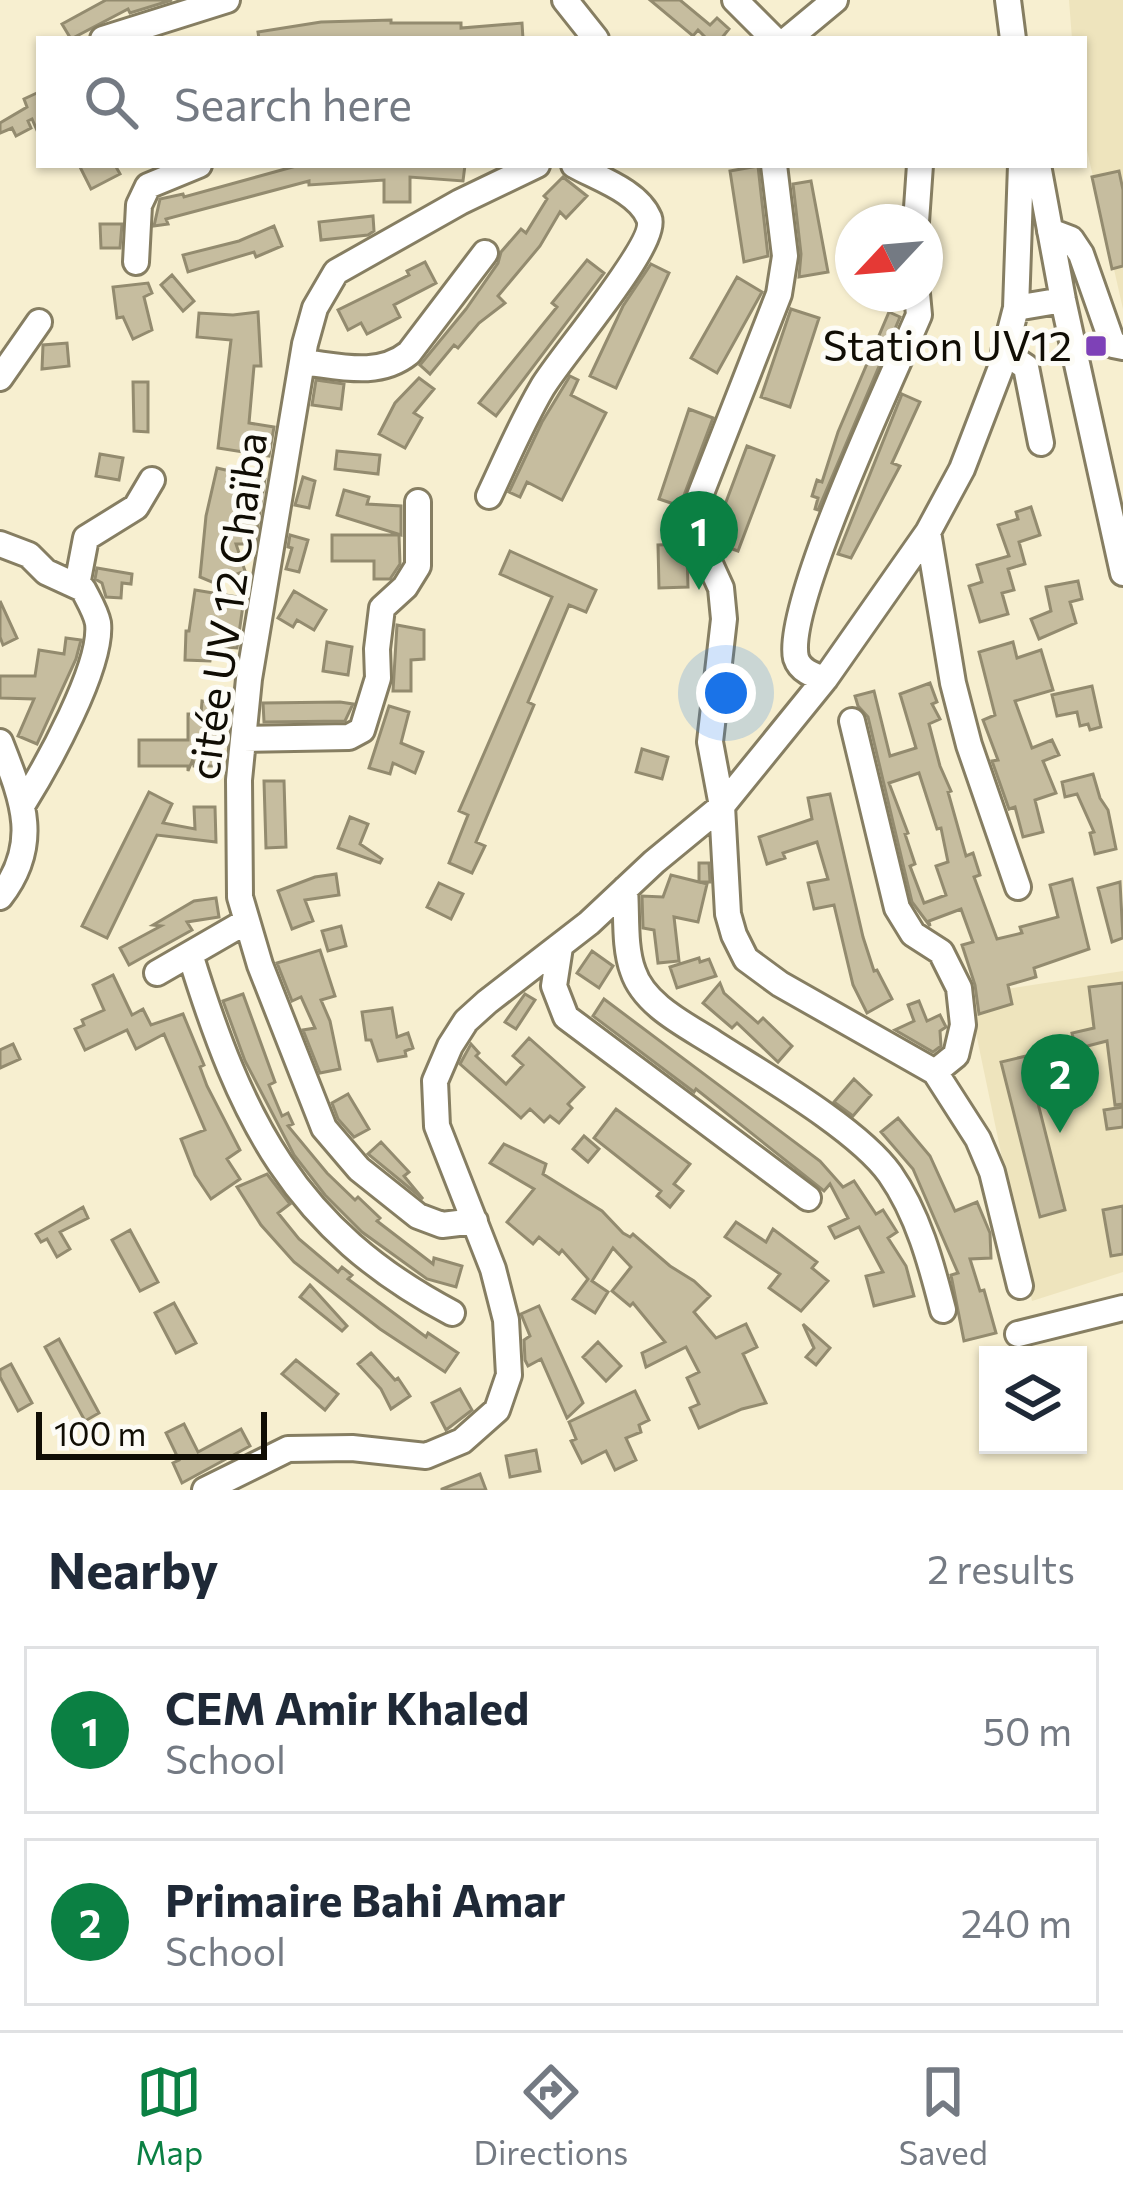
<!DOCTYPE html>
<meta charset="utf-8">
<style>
body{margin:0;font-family:Commissioner,sans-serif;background:#f6f6f7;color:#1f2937}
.controls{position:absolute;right:36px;bottom:36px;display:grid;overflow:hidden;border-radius:0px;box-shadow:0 3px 9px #0004}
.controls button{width:108px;height:108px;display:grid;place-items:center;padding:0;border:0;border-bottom:3px solid #e0e1e3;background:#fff;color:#1f2937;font:60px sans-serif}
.compass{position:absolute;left:835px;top:204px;width:108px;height:108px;border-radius:50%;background:#fff;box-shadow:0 3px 9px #0004;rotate:244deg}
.scale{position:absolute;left:36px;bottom:30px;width:231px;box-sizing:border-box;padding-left:12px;border:6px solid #100d04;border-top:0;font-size:33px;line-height:42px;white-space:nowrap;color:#100d04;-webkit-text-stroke:9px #fdfcf6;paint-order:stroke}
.you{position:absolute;left:726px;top:693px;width:42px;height:42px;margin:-30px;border:9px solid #fff;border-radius:50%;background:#1a73e8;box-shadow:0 0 0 18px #1a73e833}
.badge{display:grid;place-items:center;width:78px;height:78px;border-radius:50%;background:#0b8043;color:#fff;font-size:39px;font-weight:700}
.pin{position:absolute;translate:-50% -99px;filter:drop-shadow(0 3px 6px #0008)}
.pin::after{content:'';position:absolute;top:63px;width:42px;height:36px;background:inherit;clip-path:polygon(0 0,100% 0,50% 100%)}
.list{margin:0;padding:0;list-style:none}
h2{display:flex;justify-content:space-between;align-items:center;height:156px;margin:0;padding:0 48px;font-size:51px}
h2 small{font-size:39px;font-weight:400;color:#747a83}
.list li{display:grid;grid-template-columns:78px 1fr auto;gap:36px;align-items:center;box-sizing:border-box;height:168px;margin:0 24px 24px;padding:0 24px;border:3px solid #e0e1e3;border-radius:0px}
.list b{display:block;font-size:45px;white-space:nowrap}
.list p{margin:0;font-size:39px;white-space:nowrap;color:#747a83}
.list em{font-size:39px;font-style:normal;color:#747a83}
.icon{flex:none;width:66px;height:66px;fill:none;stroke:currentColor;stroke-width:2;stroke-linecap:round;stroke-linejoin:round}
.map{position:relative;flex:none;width:1123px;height:1490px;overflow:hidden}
.search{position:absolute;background:#fff;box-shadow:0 3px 9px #0004;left:36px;right:36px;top:36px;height:132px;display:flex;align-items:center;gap:30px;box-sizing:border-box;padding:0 42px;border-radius:0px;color:#747a83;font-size:45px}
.sheet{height:540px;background:#fff}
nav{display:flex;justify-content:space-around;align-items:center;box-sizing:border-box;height:168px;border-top:3px solid #e0e1e3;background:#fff;font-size:33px;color:#747a83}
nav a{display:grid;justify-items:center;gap:6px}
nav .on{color:#0b8043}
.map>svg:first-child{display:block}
.built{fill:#eee4bd}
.building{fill:#c6bd9f;stroke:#938b6f;stroke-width:3;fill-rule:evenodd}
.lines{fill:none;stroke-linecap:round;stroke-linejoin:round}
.minor-casing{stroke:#867e62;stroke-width:30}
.minor{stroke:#fff;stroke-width:24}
.poi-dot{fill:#7e41b7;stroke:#fdfcf6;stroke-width:4.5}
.labels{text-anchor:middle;stroke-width:10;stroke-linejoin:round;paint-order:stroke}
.poi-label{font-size:42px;fill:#100d04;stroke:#fdfcf6;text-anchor:end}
.street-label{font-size:42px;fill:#100d04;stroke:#fdfcf6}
</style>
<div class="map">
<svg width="1123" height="1490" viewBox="0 0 1123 1490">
<rect width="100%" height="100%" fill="#f7efd0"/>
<path class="built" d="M 1069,0 L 1123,0 L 1123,309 L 1084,137 L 1084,39 L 1072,39 Z
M 1123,971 L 1123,1272 L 1032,1301 L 968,995 Z"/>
<path class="building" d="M 106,0 L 172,0 L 130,13 L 128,9 L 71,39 L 62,24 Z
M 650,0 L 680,0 L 710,25 L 717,18 L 729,29 L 721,39 L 707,39 L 698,30 L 693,36 Z
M 391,20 L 391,23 L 461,23 L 461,28 L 522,23 L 523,39 L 259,39 L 258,32 L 321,22 Z
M 39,92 L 39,135 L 32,119 L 28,121 L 31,128 L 16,136 L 12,128 L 0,133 L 0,123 L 27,107 L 24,99 Z
M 79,165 L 115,165 L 120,174 L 91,189 Z
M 465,165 L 463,181 L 410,177 L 410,202 L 384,202 L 384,180 L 309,185 L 309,181 L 166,219 L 168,224 L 154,226 L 160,199 L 183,194 L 184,197 L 296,166 Z
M 758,166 L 768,256 L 744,262 L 730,171 Z
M 1119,171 L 1123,190 L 1123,266 L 1112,269 L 1092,177 Z
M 563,177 L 587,196 L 566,218 L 560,212 L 540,246 L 498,296 L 505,303 L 479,323 L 458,348 L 454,345 L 430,374 L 420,365 L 466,309 L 498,263 L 501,252 L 521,229 L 526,233 L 547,199 L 544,196 Z
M 811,181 L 828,272 L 799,277 L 801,254 L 793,184 Z
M 373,216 L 374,231 L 368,235 L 321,240 L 319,222 Z
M 100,224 L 122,224 L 120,248 L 101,248 Z
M 274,226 L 282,246 L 256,257 L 254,252 L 188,272 L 183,255 L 239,241 Z
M 587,260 L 604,273 L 496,416 L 479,403 L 557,307 L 552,303 Z
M 425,262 L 436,283 L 394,305 L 400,317 L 367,334 L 361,323 L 348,330 L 338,310 L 409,275 L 407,271 Z
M 651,264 L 669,273 L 616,388 L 590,376 L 623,306 Z
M 172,275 L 194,301 L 183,311 L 161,285 Z
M 737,277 L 762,292 L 717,373 L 691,358 Z
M 148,283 L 152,293 L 144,297 L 152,330 L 133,339 L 123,317 L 117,318 L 113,287 Z
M 791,309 L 819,318 L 790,407 L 761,397 Z
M 258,312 L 261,366 L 254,366 L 249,423 L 274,427 L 269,456 L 218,448 L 231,340 L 197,337 L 199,313 L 233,315 Z
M 889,312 L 900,317 L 818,510 L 815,509 L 818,498 L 812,496 L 817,480 L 822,482 L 838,432 Z
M 67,343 L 69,366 L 42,369 L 43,345 Z
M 570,376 L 578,380 L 571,395 L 606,413 L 562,500 L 527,482 L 520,497 L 509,492 L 542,422 Z
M 419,378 L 434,389 L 414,413 L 422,418 L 405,448 L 379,434 L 395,403 Z
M 316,380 L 344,384 L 341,409 L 312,405 Z
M 133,382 L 148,382 L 148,432 L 134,431 Z
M 902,394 L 920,402 L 892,463 L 900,466 L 851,558 L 838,554 Z
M 689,409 L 713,418 L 680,506 L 659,499 Z
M 747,446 L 774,456 L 738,551 L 724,546 L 727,539 L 714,534 Z
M 337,451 L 380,455 L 378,474 L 335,469 Z
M 100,454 L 123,458 L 119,480 L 96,476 Z
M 217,468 L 265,479 L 255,544 L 236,544 L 245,571 L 214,583 L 200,577 L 206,516 Z
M 303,477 L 315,481 L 309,508 L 295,505 Z
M 344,490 L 369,497 L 367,504 L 401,506 L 401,535 L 337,515 Z
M 1031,507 L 1040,535 L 1019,542 L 1025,564 L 1008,569 L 1014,590 L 1002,593 L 1008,614 L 980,622 L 969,586 L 982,582 L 977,565 L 1009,556 L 998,525 L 1018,519 L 1016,512 Z
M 290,535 L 308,540 L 299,572 L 286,569 L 292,548 L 288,547 Z
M 332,535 L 399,535 L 400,564 L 390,579 L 374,579 L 374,561 L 332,561 Z
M 683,544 L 687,554 L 688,587 L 659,588 L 658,545 Z
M 510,551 L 596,590 L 586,612 L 569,605 L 528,702 L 534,705 L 476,842 L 485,846 L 472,873 L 449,863 L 468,815 L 459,811 L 552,597 L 500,574 Z
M 97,568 L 132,574 L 131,584 L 122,583 L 121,598 L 106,597 L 102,583 L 95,579 Z
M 1078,581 L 1082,599 L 1070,602 L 1076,623 L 1039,639 L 1031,619 L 1051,611 L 1046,587 Z
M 195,590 L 244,598 L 237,648 L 213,646 L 210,661 L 185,660 L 186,631 L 189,631 Z
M 294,591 L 326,610 L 314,630 L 297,620 L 293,627 L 278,618 Z
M 0,601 L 17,638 L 3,645 L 0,637 Z
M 397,625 L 424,630 L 424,659 L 411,660 L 411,691 L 393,691 Z
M 66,638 L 81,640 L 76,659 L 37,744 L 18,736 L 34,699 L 0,698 L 0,676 L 35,676 L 39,650 L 64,654 Z
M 327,642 L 352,647 L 348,675 L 323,671 Z
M 1013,642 L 1017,658 L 1041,650 L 1053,690 L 1015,701 L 1032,748 L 1052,740 L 1059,755 L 1043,761 L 1056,793 L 1035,800 L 1043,832 L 1023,837 L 1015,807 L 1009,809 L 992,761 L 998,760 L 983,720 L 995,715 L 979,652 Z
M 930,683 L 937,702 L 932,704 L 940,719 L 929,724 L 940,766 L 951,791 L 948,792 L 966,856 L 973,853 L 980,875 L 974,877 L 997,939 L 1022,933 L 1020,927 L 1058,917 L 1050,885 L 1072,879 L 1089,949 L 1034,968 L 1036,977 L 1008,985 L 1012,1004 L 979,1014 L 975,985 L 962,945 L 973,942 L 961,909 L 929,921 L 930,926 L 912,902 L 868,717 L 858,706 L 855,696 L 874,691 L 890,756 L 916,748 L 900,694 ZM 919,773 L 937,829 L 941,828 L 948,862 L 936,866 L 946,895 L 924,903 L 910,866 L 915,864 L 905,834 L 908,833 L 889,783 Z
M 1092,686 L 1101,727 L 1090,730 L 1088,724 L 1080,726 L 1077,712 L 1057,716 L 1052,695 Z
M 202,701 L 223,703 L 218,766 L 194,766 L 193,759 L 188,771 L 188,766 L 139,766 L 139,740 L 188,740 L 188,714 L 201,714 Z
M 340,702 L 353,704 L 345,721 L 264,722 L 263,703 Z
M 389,706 L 409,712 L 401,743 L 423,752 L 415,773 L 393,763 L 390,774 L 369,768 Z
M 642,749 L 668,757 L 662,779 L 636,772 Z
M 1093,774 L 1100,798 L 1108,810 L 1116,849 L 1095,854 L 1090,833 L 1094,832 L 1077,794 L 1065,797 L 1062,782 Z
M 264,781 L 284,781 L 286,847 L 266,848 Z
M 149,792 L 172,804 L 163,823 L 195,829 L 194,807 L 215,807 L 216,842 L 157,835 L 107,938 L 82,926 Z
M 830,794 L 863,937 L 874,971 L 877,970 L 892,999 L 867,1013 L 853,985 L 834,905 L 814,909 L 808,883 L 828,879 L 817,842 L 783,853 L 785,858 L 767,864 L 759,837 L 812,819 L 808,798 Z
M 350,817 L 368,824 L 360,844 L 382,859 L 380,863 L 338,848 Z
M 699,863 L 709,863 L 710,882 L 700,882 L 707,884 L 698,922 L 674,917 L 679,961 L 658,963 L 654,930 L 643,928 L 642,896 L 663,897 L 671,875 L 699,882 Z
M 336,874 L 339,895 L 305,900 L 313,921 L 292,929 L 278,891 L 315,877 Z
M 1120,882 L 1123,938 L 1112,942 L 1098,888 Z
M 439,883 L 463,894 L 451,919 L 427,907 Z
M 216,898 L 219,917 L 187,922 L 192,930 L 129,965 L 120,948 L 161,926 L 153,925 L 194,901 Z
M 341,926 L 346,946 L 328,951 L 322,931 Z
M 320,950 L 335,996 L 321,1000 L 330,1021 L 340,1069 L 320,1073 L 303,1030 L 315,1028 L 301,997 L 292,1001 L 277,963 Z
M 592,951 L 613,966 L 599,988 L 577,973 Z
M 699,958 L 700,962 L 709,959 L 716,976 L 677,988 L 670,967 Z
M 113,975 L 132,1015 L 143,1009 L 151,1025 L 183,1014 L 204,1065 L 200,1067 L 207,1086 L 240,1150 L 227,1159 L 240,1179 L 211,1199 L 195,1175 L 181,1139 L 205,1130 L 164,1034 L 136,1049 L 127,1030 L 85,1050 L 75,1029 L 84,1025 L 82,1020 L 104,1010 L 93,985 Z
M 720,983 L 724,993 L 758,1023 L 763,1018 L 792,1046 L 778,1062 L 737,1023 L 732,1028 L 703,1003 Z
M 1123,983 L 1123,1104 L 1115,1105 L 1107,1041 L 1076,1049 L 1072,1033 L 1094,1028 L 1089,987 Z
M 243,994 L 275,1082 L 269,1085 L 282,1116 L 288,1113 L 293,1124 L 288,1126 L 327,1173 L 355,1200 L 358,1197 L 380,1218 L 377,1221 L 433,1264 L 434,1258 L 462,1266 L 456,1287 L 427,1279 L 362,1232 L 325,1195 L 294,1155 L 245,1061 L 223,1001 Z
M 525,994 L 535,1000 L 516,1029 L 505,1022 Z
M 604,999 L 820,1161 L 843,1187 L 854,1181 L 876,1214 L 883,1210 L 897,1232 L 888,1238 L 906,1266 L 914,1296 L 874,1306 L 866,1276 L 883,1272 L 859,1227 L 835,1238 L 829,1227 L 848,1218 L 830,1184 L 824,1191 L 696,1089 L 694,1092 L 593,1016 Z
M 919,1001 L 927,1021 L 940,1015 L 946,1027 L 940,1031 L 941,1046 L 933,1052 L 895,1030 L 914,1021 L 908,1005 Z
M 392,1008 L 397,1037 L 408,1033 L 413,1048 L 405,1051 L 406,1056 L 378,1061 L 371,1040 L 366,1040 L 362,1012 Z
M 529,1038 L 584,1087 L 568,1104 L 572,1108 L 559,1123 L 550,1116 L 544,1122 L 530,1109 L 521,1118 L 460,1064 L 471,1044 L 479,1053 L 476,1056 L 506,1084 L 523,1065 L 513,1056 Z
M 13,1044 L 20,1059 L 0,1068 L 0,1050 Z
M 1026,1056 L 1065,1210 L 1040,1217 L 1001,1062 Z
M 854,1079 L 871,1095 L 853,1116 L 834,1102 Z
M 348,1094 L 369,1129 L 354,1137 L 338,1119 L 332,1103 Z
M 1123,1107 L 1123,1127 L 1107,1129 L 1104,1110 Z
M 616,1109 L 690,1164 L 674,1184 L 683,1191 L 670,1207 L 657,1196 L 661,1191 L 594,1138 Z
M 898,1118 L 930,1156 L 955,1211 L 977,1202 L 990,1233 L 991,1258 L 970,1259 L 980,1291 L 984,1290 L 996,1333 L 964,1341 L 951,1275 L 958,1273 L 913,1169 L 881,1132 Z
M 584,1136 L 599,1149 L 588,1162 L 573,1149 Z
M 381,1142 L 409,1172 L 404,1176 L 423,1199 L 368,1154 Z
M 504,1144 L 546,1164 L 543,1174 L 602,1211 L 623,1233 L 630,1237 L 633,1234 L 670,1266 L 694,1281 L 710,1296 L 694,1312 L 716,1338 L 746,1324 L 757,1347 L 743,1354 L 766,1403 L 742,1409 L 699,1428 L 690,1408 L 699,1404 L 687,1378 L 699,1372 L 686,1347 L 646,1367 L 642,1353 L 665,1342 L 633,1303 L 630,1306 L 612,1291 L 631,1267 L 613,1248 L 592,1281 L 608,1292 L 595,1313 L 573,1299 L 588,1279 L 562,1250 L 559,1254 L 539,1237 L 533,1244 L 507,1222 L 534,1189 L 490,1163 Z
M 267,1174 L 290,1204 L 278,1213 L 299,1239 L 338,1272 L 342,1267 L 352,1275 L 348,1279 L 426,1337 L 428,1333 L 458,1353 L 445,1372 L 380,1329 L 294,1262 L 261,1225 L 237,1187 Z
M 1123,1206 L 1123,1254 L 1111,1256 L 1103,1210 Z
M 83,1207 L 88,1218 L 60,1232 L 70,1249 L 57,1257 L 47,1239 L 41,1242 L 36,1234 Z
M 736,1222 L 766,1242 L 773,1229 L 817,1262 L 812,1268 L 828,1281 L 801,1311 L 769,1288 L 780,1274 L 725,1237 Z
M 130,1230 L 158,1282 L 140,1291 L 112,1240 Z
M 310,1285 L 347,1326 L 342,1331 L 300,1297 Z
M 174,1303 L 196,1343 L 176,1353 L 155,1313 Z
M 539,1306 L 583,1403 L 567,1418 L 541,1359 L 528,1366 L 525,1360 L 524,1340 L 530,1336 L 521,1314 Z
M 803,1324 L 830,1348 L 816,1365 L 806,1357 L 814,1348 Z
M 59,1339 L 99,1413 L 85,1421 L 45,1347 Z
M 598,1342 L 621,1366 L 606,1381 L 583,1357 Z
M 371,1353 L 395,1380 L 398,1378 L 410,1396 L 391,1409 L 381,1389 L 358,1364 Z
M 296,1360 L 338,1394 L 325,1410 L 282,1374 Z
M 11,1364 L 32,1403 L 18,1411 L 0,1377 L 0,1370 Z
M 460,1389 L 472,1410 L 446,1430 L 432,1403 Z
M 635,1391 L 649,1420 L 639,1425 L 641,1432 L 626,1438 L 636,1460 L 615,1470 L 606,1451 L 582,1463 L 571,1441 L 576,1439 L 569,1422 Z
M 184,1424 L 198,1452 L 241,1429 L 250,1446 L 182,1483 L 173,1463 L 179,1460 L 166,1433 Z
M 536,1450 L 540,1471 L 510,1477 L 506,1456 Z
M 480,1474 L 486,1490 L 442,1490 L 442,1489 Z"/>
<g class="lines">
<g class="minor-casing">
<path id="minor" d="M 565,0 L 596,39
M 735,0 L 774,39
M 1008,0 L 1013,39
M 103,39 L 227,0
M 788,39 L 835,0
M 774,165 L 785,256 L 779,294 L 696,506 L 695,531 L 721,588 L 724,619 L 710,742 L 722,806 L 728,914 L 734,935 L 746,959 L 780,984 L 935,1072 L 978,1139 L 992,1172 L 1020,1286
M 1038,165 L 1063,300 L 1123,573
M 916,222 L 920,165
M 1050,231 L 1071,239 L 1081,254 L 1113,345 L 1123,347
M 136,262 L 139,205 L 148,186 L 199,165
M 1016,308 L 1021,165
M 1004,352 L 1026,367 L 1041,443
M 302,362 C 339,366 378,378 409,353 L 485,253
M 0,378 L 39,322
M 489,496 C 506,460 522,422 542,388 C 559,358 659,244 649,218 C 638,191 597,178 574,165
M 928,532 L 953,683 L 969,745 L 1018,887
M 0,544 L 29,555 L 46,572 L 83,589 C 88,599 96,612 98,623 C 103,666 46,767 23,804
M 77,585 L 86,538 L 136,507 L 152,480
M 825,679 C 813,675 800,671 796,658 C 784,606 894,374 919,315 L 917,294
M 852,721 L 897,908 L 913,934 L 941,952 L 959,988 L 963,1025 L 956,1055 L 935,1072
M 244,739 L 349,737 L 362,730 L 378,678 L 377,649 L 382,608 L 405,587 L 418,566 L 418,502
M 0,742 C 22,798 42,843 0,897
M 625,889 C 627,915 624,947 633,971 C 644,1005 686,1025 714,1043 C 762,1074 858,1129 890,1174 C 918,1214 931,1263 943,1310
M 560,947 L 554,986 L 566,1017 L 808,1198
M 190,954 C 241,1119 293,1229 452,1313
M 157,973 L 247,921
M 475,1221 L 442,1225 L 418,1216 L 359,1169 L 324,1128 L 260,965 L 240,897 L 239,780 L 249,679 L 305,344 L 315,308 L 336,272 L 460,202 L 537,165
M 1018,1334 L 1123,1308
M 205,1490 L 288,1449 L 352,1448 L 426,1456 L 462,1441 L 497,1410 L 509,1375 L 506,1320 L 493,1269 L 437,1126 L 435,1081 L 450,1046 L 466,1021 L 487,1002 L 589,923 L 654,862 L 722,806 L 825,679 L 928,532 L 962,469 L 1000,370 L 1016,308 L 1063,300"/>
</g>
<use href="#minor" class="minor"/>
</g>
<rect class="poi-dot" x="1084" y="334" width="24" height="24" rx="6"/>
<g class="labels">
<g class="poi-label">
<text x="1072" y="361">Station UV12</text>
</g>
<g class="street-label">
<text transform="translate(228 606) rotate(-82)" y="15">citée UV 12 Chaïba</text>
</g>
</g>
</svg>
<div class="controls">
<button><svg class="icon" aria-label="layers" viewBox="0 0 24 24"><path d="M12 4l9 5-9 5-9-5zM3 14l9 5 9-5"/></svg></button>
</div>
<svg class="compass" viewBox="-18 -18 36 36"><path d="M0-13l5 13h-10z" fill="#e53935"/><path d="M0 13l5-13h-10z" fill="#747a83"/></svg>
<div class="scale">100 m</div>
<div class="you"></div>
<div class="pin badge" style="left:699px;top:590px">1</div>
<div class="pin badge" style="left:1060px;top:1133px">2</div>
<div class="search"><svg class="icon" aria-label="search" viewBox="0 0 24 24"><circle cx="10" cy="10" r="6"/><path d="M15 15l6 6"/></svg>Search here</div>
</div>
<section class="sheet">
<h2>Nearby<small>2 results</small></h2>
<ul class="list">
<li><span class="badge">1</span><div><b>CEM Amir Khaled</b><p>School</p></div><em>50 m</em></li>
<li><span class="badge">2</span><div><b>Primaire Bahi Amar</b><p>School</p></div><em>240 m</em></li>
</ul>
</section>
<nav>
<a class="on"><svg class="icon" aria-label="map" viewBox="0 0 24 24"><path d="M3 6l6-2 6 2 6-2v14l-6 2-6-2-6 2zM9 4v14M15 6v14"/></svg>Map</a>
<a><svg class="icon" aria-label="directions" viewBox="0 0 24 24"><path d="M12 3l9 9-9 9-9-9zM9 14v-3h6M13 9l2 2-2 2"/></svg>Directions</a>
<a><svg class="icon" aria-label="saved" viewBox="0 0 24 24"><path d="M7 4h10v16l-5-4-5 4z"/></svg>Saved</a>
</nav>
